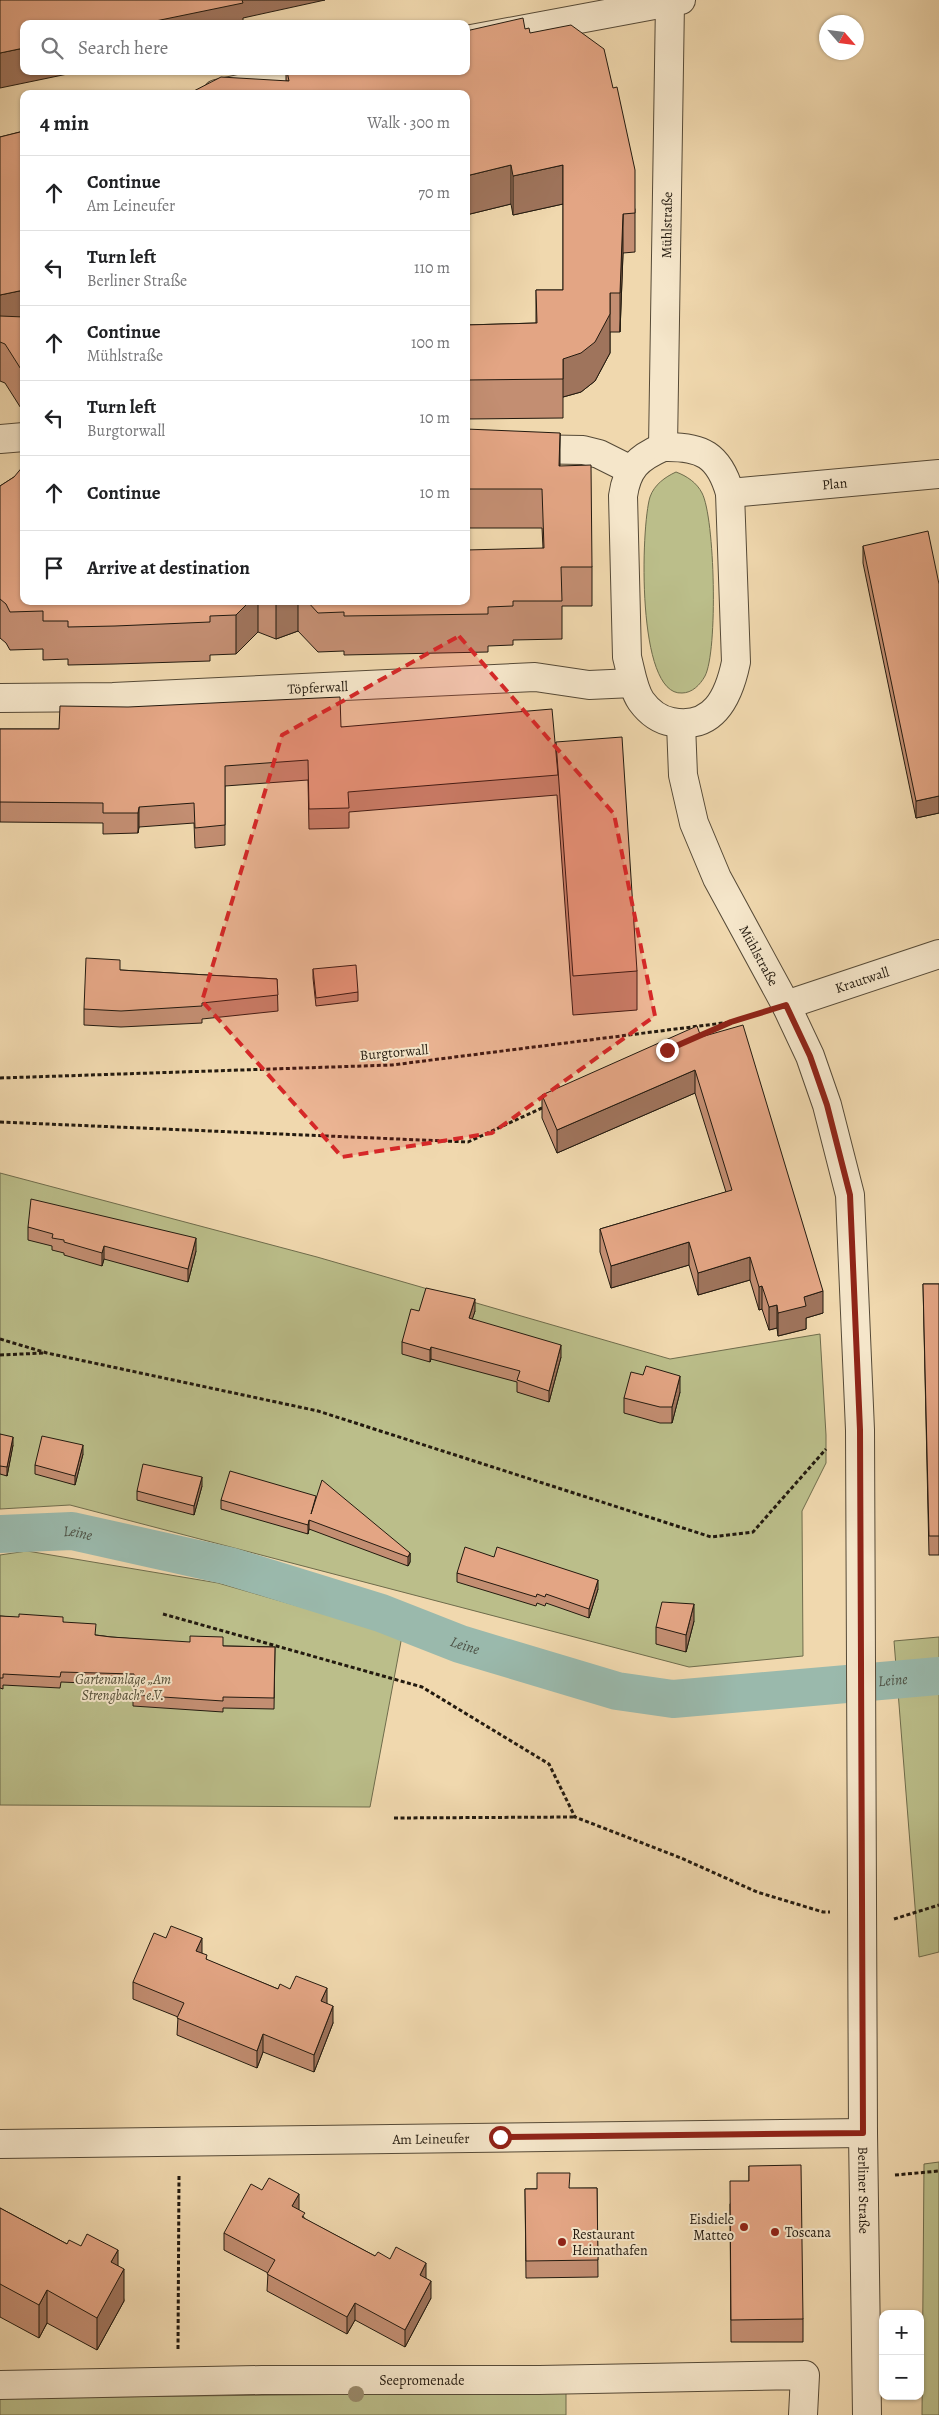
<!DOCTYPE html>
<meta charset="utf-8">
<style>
body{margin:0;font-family:Alegreya,serif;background:#f2f2f2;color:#202124}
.controls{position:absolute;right:15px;bottom:15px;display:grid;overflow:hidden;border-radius:10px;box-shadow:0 1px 4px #0004}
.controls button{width:45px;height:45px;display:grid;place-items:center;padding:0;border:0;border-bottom:1px solid #e0e0e0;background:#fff;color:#202124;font:25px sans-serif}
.compass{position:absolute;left:819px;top:15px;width:45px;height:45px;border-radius:50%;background:#fff;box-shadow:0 1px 4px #0004;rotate:118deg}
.stop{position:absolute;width:15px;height:15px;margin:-11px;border:4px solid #8f2418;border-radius:50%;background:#fff}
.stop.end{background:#8f2418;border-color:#fff;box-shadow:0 1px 5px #0008}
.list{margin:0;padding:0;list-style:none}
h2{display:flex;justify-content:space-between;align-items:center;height:65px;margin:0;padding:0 20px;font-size:21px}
h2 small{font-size:16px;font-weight:400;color:#757577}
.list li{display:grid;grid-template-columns:32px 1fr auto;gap:15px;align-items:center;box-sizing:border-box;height:75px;padding:0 20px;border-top:1px solid #e0e0e0}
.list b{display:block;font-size:19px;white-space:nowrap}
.list p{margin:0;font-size:16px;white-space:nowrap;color:#757577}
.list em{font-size:16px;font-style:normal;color:#757577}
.icon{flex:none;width:28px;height:28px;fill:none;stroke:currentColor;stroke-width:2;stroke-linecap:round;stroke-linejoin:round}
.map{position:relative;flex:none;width:939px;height:2415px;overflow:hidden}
.search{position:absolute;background:#fff;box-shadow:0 1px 4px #0004;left:20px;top:20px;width:450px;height:55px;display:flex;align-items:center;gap:12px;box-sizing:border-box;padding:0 18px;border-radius:10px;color:#757577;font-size:19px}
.panel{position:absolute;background:#fff;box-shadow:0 1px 4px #0004;left:20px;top:90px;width:450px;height:515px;border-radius:10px}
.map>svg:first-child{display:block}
.green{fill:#bbbe8a;stroke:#6f6c4c}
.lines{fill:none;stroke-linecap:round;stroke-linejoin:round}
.canal{stroke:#9ab9ac;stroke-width:38}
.minor-casing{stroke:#564a37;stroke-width:30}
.path{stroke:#231a0f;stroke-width:3;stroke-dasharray:4 2.5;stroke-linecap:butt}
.minor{stroke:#f5e6ca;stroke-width:28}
.tree{fill:#998a6b}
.wall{fill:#c38e72;stroke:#231a0f}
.shaded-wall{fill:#9f745c;stroke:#231a0f}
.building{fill:#e3a584;stroke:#231a0f}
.route{stroke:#8f2418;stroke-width:6}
.marked{fill:#d62828;fill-opacity:0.2;stroke:#d62828;stroke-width:4;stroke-dasharray:10 6;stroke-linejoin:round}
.poi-dot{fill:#8f2418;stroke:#f5e6ca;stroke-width:2}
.labels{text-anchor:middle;stroke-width:4;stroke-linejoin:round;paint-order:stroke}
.street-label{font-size:14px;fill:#231a0f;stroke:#f5e6ca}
.park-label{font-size:14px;font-style:italic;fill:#514b34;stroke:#f5e6ca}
.poi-label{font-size:14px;fill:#231a0f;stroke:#f5e6ca;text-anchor:start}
.water-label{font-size:15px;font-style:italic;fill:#4d5246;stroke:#f5e6ca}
</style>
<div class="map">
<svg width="939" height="2415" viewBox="0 0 939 2415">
<rect width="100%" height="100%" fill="#f0d8ae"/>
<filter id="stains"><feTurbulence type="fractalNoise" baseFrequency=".004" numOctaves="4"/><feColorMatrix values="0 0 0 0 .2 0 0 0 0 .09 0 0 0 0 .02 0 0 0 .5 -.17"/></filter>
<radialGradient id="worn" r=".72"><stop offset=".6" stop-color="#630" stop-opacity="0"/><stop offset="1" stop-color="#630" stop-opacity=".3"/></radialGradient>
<path class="green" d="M 676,472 C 687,476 697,483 702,493 C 715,518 718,651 705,676 C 700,685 692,693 682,693 C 636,696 641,526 650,497 C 654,485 665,477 676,472 Z
M 0,1173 L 317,1257 L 670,1359 L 820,1334 L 826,1435 L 826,1463 L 802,1511 L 803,1656 L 689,1667 L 70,1505 L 0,1509 Z
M 27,1551 L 218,1583 L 402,1636 L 370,1807 L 0,1805 L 0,1555 Z
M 939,1637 L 939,1952 L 919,1957 L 894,1641 Z
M 939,2162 L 939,2415 L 922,2415 L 924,2164 Z
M 566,2392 L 566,2415 L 0,2415 L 0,2398 Z"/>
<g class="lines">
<path class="canal" id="s1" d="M 0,1534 L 72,1531 L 229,1566 L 381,1613 L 460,1644 L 617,1691 L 673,1699 L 939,1676"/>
<g class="minor-casing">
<g id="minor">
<path d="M 466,40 L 681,0"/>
<path d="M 217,94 L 321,71"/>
<path d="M 0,439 L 24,437"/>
<path d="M 663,447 C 702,446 719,455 730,493 L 736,662 C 729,696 714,730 672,722 C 660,720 649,712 641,701 C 633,689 631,672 627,657 L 623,496 C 627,468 638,458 663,447 Z"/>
<path id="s2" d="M 663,447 L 670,2"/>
<path d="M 466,448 L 583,450 L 599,454 L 631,470"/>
<path id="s3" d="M 730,493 L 939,474"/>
<path id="s4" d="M 0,698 L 113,697 L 535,677 L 589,685 L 633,683"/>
<path id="s5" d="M 681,724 L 683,775 L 694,823 L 717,878 L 786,1005 L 810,1056 L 827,1105 L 850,1195 L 860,1430 L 863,2133 L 867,2415"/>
<path id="s6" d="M 786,1005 L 939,954"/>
<path id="s7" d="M 0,2144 L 863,2133"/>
<path id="s8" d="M 0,2385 L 262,2380 L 539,2380 L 805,2375 L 803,2415"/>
</g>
</g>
<path class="path" d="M 697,1037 L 728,1023
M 0,1078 L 392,1065 L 731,1022 L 754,1015
M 0,1122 L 468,1142 L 544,1107
M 0,1339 L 47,1353 L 318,1411 L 711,1537 L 753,1532 L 826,1449
M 0,1355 L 44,1353
M 163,1614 L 422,1687 L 549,1764 L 575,1817 L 681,1858 L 757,1892 L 823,1912 L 830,1912
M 394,1818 L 575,1817
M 894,1919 L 939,1905
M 895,2175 L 939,2171
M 178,2349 L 179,2175"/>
<use href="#minor" class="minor"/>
</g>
<circle class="tree" cx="356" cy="2394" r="8"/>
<path class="wall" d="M 525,29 L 530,33 L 635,209 L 635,252 L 623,253 L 620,332 L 610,332 L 610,353 L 595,381 L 581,392 L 563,397 L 563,418 L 466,419 L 466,325 L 536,323 L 536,290 L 563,290 L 563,204 L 513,215 L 511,204 L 466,215 L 466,94 L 286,81 L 286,71 L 466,71 Z
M 24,131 L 24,413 L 5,383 L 0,381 L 0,137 Z
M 466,429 L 560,466 L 592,567 L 592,606 L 562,606 L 562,639 L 513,640 L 513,645 L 488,646 L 488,652 L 344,655 L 344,651 L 318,652 L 298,631 L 276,639 L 258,632 L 236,654 L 210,655 L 210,661 L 115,664 L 68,665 L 68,659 L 43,660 L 43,649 L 10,650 L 6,643 L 0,638 L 0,486 L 14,477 L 24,601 L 466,601 L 543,548 L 542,528 L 466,528 Z
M 863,546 L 939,584 L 939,813 L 916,818 L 863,563 Z
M 341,727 L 556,762 L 556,742 L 637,971 L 637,1010 L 573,1015 L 557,795 L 349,812 L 349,828 L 309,829 L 308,780 L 225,786 L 225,845 L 195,848 L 194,823 L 139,827 L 138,833 L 103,834 L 103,823 L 0,822 L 0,729 L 59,729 Z
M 313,969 L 358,992 L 358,1001 L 316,1006 L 313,978 Z
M 120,970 L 277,979 L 278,1011 L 202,1019 L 202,1023 L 121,1027 L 84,1025 L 84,1009 Z
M 701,1037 L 823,1313 L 806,1318 L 806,1329 L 778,1336 L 777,1328 L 769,1330 L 762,1309 L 759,1310 L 750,1280 L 698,1295 L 689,1265 L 611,1288 L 600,1252 L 600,1229 L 726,1192 L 695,1093 L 557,1153 L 542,1118 L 542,1095 Z
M 28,1227 L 196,1251 L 188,1282 L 104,1259 L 102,1266 L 64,1255 L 64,1253 L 52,1250 L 52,1246 L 28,1240 Z
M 923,1284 L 939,1284 L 939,1555 L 929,1555 Z
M 419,1311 L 475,1311 L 472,1319 L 561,1357 L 549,1402 L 517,1392 L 517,1382 L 431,1359 L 430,1362 L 402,1354 L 402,1342 Z
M 643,1375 L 680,1392 L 672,1423 L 660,1423 L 624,1413 L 624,1398 Z
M 0,1434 L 13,1445 L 7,1476 L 0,1474 Z
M 83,1454 L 75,1485 L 35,1474 L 35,1465 Z
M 202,1486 L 194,1515 L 137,1500 L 137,1491 Z
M 316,1499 L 410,1553 L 410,1562 L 408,1566 L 309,1529 L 308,1534 L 221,1509 L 221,1500 Z
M 494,1557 L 598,1589 L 589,1618 L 546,1603 L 545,1606 L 537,1603 L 536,1606 L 457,1582 L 457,1573 Z
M 0,1616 L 63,1622 L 96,1635 L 111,1637 L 223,1646 L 275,1647 L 274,1709 L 223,1708 L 223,1712 L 133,1706 L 133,1685 L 61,1682 L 60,1688 L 3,1685 L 3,1689 L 0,1688 Z
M 694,1621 L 686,1652 L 656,1644 L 656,1627 Z
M 202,1953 L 207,1960 L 278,1989 L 327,2003 L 333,2023 L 314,2072 L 263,2052 L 257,2068 L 177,2035 L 178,2017 L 133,1999 L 133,1982 Z
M 749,2166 L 803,2319 L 803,2342 L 731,2342 L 730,2204 L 749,2181 Z
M 597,2188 L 598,2277 L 526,2278 L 525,2189 Z
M 0,2208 L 67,2244 L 118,2266 L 124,2301 L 97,2350 L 47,2323 L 39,2338 L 0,2317 Z
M 299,2210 L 305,2219 L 375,2256 L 431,2298 L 405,2347 L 355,2320 L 347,2334 L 267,2291 L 268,2273 L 224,2250 L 224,2233 Z"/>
<path class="shaded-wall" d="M 239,0 L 325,0 L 243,18 L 243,24 L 141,24 Z
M 24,48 L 24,71 L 82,71 L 0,88 L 0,53 Z
M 511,165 L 511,204 L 466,215 L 466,176 Z
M 563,165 L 563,204 L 513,215 L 513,176 Z
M 623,214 L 623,253 L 620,332 L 620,293 Z
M 24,290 L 24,328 L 0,334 L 0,295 Z
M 610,293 L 610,353 L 595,381 L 581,392 L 563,397 L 563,359 Z
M 560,433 L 560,472 L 559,466 Z
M 250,601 L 258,601 L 258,632 L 236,654 L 236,615 Z
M 276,601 L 298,601 L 298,631 L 276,639 Z
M 939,796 L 939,813 L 916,818 L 916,801 Z
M 139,807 L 139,827 L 138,833 L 138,813 Z
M 695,1070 L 695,1093 L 557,1153 L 557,1130 Z
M 196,1238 L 196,1251 L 188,1282 L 188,1269 Z
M 689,1242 L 689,1265 L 611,1288 L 611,1266 Z
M 104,1246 L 104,1259 L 102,1266 L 102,1253 Z
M 750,1257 L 750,1280 L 698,1295 L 698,1273 Z
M 762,1286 L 762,1309 L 759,1310 L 759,1287 Z
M 823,1291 L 823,1313 L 806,1318 L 806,1329 L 778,1336 L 778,1313 L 804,1297 Z
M 475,1299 L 475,1311 L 469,1329 L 469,1318 Z
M 777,1305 L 777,1328 L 769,1330 L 769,1307 Z
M 561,1345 L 561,1357 L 549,1402 L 549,1391 Z
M 431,1347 L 431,1359 L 430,1362 L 430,1350 Z
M 680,1376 L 680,1392 L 672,1423 L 672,1407 Z
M 13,1437 L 13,1445 L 7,1476 L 7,1467 Z
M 83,1445 L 83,1454 L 75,1485 L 75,1476 Z
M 202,1477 L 202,1486 L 194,1515 L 194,1506 Z
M 309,1520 L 309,1529 L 308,1534 L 308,1525 Z
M 410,1553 L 410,1562 L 408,1566 L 408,1557 Z
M 598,1580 L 598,1589 L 589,1618 L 589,1609 Z
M 694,1604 L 694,1621 L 686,1652 L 686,1635 Z
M 202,1938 L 202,1955 L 196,1951 Z
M 327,1988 L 327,2006 L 321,2001 Z
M 333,2006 L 333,2023 L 314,2072 L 314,2055 Z
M 263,2034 L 263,2052 L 257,2068 L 257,2051 Z
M 299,2194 L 299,2212 L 292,2206 Z
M 118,2250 L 118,2279 L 124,2269 L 124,2301 L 97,2350 L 97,2318 L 111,2262 Z
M 426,2263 L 426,2280 L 420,2275 Z
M 431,2281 L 431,2298 L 405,2347 L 405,2330 Z
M 47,2290 L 47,2323 L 39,2338 L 39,2305 Z
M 355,2303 L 355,2320 L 347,2334 L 347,2317 Z"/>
<path class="building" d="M 0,0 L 242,0 L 243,3 L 141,24 L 24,24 L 24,48 L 0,53 Z
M 523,18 L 525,29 L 529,28 L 530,33 L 571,25 L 604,49 L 613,88 L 617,87 L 635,170 L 635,213 L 623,214 L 620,293 L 610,293 L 610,314 L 595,342 L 581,353 L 563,359 L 563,379 L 466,380 L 466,325 L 537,323 L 536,290 L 563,290 L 563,165 L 513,176 L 511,165 L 466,176 L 466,94 L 188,94 L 221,77 L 289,81 L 287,71 L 466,71 L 466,31 Z
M 24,131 L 24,290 L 0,295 L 0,137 Z
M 0,316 L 24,317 L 24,374 L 5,344 L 0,342 Z
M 466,429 L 560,433 L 559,466 L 591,465 L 592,567 L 561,567 L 562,601 L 513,601 L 513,606 L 488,607 L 488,614 L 344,616 L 344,612 L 318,613 L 307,601 L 466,601 L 466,550 L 544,548 L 542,489 L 466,489 Z
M 24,465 L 24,601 L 250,601 L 236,615 L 210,616 L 210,622 L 115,626 L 68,627 L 68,621 L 43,621 L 43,611 L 10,612 L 6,604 L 0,599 L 0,486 L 14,477 Z
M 928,531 L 939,584 L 939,796 L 916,801 L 863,546 Z
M 340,697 L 341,727 L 552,709 L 558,775 L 348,792 L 349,808 L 309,809 L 308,760 L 225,766 L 225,825 L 195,828 L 194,803 L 139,807 L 138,813 L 103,813 L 103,803 L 0,802 L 0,729 L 59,729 L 60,706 L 128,707 Z
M 622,737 L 637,971 L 573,976 L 556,742 Z
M 86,958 L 120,960 L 120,970 L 277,979 L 278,995 L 202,1003 L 202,1006 L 121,1011 L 84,1009 Z
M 356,965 L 358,992 L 316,998 L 313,969 Z
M 743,1025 L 823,1291 L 804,1297 L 806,1306 L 778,1313 L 777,1305 L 769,1307 L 762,1286 L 759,1287 L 750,1257 L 698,1273 L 689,1242 L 611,1266 L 600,1229 L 732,1190 L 695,1070 L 557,1130 L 542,1095 L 697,1026 L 701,1037 Z
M 31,1199 L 196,1238 L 188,1269 L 104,1246 L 102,1253 L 64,1242 L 64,1240 L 52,1238 L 53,1234 L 28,1227 Z
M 923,1284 L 939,1284 L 939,1536 L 929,1536 Z
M 426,1288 L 475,1299 L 469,1318 L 561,1345 L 549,1391 L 517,1380 L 520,1371 L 431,1347 L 430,1350 L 402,1342 L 411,1309 L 419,1311 Z
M 646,1366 L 680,1376 L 672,1407 L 660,1407 L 624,1398 L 631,1372 L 643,1375 Z
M 0,1434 L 13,1437 L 7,1467 L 0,1466 Z
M 42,1436 L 83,1445 L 75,1476 L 35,1465 Z
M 143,1464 L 202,1477 L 194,1506 L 137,1491 Z
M 230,1471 L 316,1496 L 311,1514 L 322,1480 L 410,1553 L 408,1557 L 309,1520 L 308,1525 L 221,1500 Z
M 465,1547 L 494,1557 L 497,1547 L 598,1580 L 589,1609 L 546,1594 L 545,1597 L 537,1594 L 536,1597 L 457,1573 Z
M 662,1602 L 694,1604 L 686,1635 L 656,1627 Z
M 19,1614 L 63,1617 L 63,1622 L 96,1624 L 95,1635 L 111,1637 L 190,1642 L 190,1636 L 223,1637 L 223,1646 L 275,1647 L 274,1698 L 223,1697 L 223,1701 L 133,1695 L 134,1674 L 61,1672 L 60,1677 L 3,1674 L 3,1678 L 0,1678 L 0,1616 L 19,1617 Z
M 171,1926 L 202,1938 L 196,1951 L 207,1955 L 206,1959 L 278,1989 L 280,1984 L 290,1989 L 296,1976 L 327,1988 L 321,2001 L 333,2006 L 314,2055 L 263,2034 L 257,2051 L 177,2018 L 184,2003 L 133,1982 L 154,1933 L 166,1938 Z
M 801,2165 L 803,2319 L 731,2320 L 730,2181 L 749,2181 L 749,2166 Z
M 537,2173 L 570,2173 L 569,2188 L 597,2188 L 598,2260 L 526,2261 L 525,2189 L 537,2189 Z
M 269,2178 L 299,2194 L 292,2206 L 305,2213 L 302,2217 L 375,2256 L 378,2252 L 390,2259 L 396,2247 L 426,2263 L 420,2275 L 431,2281 L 405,2330 L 355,2303 L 347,2317 L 267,2274 L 275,2260 L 224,2233 L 251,2184 L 262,2190 Z
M 0,2208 L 67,2244 L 69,2240 L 81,2246 L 87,2234 L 118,2250 L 111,2262 L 124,2269 L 97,2318 L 47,2290 L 39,2305 L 0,2284 Z"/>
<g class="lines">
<path class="route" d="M 500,2137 L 863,2133 L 860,1430 L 850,1195 L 827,1105 L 810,1056 L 786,1005 L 731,1022 L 667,1050"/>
</g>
<path class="marked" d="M 459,636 L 614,814 L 655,1016 L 492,1133 L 342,1157 L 202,1001 L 282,735 Z"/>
<g class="poi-dot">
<circle cx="744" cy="2227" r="5"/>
<circle cx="775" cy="2232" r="5"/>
<circle cx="562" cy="2242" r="5"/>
</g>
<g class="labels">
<g class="street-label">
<text dy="5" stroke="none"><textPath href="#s2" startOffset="222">Mühlstraße</textPath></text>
<text dy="5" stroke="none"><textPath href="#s3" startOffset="105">Plan</textPath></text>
<text dy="5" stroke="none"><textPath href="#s4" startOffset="318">Töpferwall</textPath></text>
<text dy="5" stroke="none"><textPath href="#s5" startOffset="248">Mühlstraße</textPath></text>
<text dy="5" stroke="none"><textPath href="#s6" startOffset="80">Krautwall</textPath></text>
<text transform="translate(394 1052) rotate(-5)" y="5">Burgtorwall</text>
<text dy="5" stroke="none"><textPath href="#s7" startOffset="431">Am Leineufer</textPath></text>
<text dy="5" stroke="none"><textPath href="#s5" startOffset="1501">Berliner Straße</textPath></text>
<text dy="5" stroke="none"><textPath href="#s8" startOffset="422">Seepromenade</textPath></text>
</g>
<g class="park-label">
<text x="123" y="1684">Gartenanlage „Am<tspan x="123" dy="16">Strengbach” e.V.</tspan></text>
</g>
<g class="poi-label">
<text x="734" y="2224" text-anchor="end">Eisdiele<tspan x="734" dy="16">Matteo</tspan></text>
<text x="785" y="2237">Toscana</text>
<text x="572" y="2239">Restaurant<tspan x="572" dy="16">Heimathafen</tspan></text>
</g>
<g class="water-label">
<text dy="5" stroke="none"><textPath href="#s1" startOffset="78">Leine</textPath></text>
<text dy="5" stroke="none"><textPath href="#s1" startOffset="482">Leine</textPath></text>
<text dy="5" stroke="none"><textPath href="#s1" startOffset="918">Leine</textPath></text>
</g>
</g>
<rect width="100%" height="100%" filter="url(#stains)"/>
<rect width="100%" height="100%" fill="url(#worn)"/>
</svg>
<div class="controls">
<button>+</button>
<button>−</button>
</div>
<svg class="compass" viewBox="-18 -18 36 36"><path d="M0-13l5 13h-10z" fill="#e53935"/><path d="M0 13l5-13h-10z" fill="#757577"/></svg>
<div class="stop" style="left:500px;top:2137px"></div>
<div class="stop end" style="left:667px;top:1050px"></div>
<div class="search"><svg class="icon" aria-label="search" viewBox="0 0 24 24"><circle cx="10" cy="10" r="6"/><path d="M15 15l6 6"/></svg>Search here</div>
<section class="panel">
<h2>4 min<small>Walk · 300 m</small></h2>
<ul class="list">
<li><svg class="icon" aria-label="ahead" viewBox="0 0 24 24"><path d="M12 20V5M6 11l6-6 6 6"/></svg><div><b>Continue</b><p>Am Leineufer</p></div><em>70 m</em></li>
<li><svg class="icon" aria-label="left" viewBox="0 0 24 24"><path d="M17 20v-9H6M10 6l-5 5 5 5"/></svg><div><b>Turn left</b><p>Berliner Straße</p></div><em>110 m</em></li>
<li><svg class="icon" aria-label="ahead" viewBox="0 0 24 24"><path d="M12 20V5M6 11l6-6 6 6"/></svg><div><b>Continue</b><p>Mühlstraße</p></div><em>100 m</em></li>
<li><svg class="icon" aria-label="left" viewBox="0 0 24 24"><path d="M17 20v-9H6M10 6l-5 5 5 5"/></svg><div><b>Turn left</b><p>Burgtorwall</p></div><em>10 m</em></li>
<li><svg class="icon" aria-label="ahead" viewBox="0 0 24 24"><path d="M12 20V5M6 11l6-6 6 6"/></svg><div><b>Continue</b></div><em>10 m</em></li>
<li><svg class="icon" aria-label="arrive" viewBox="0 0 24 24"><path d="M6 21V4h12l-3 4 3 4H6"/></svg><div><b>Arrive at destination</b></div></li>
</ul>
</section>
</div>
